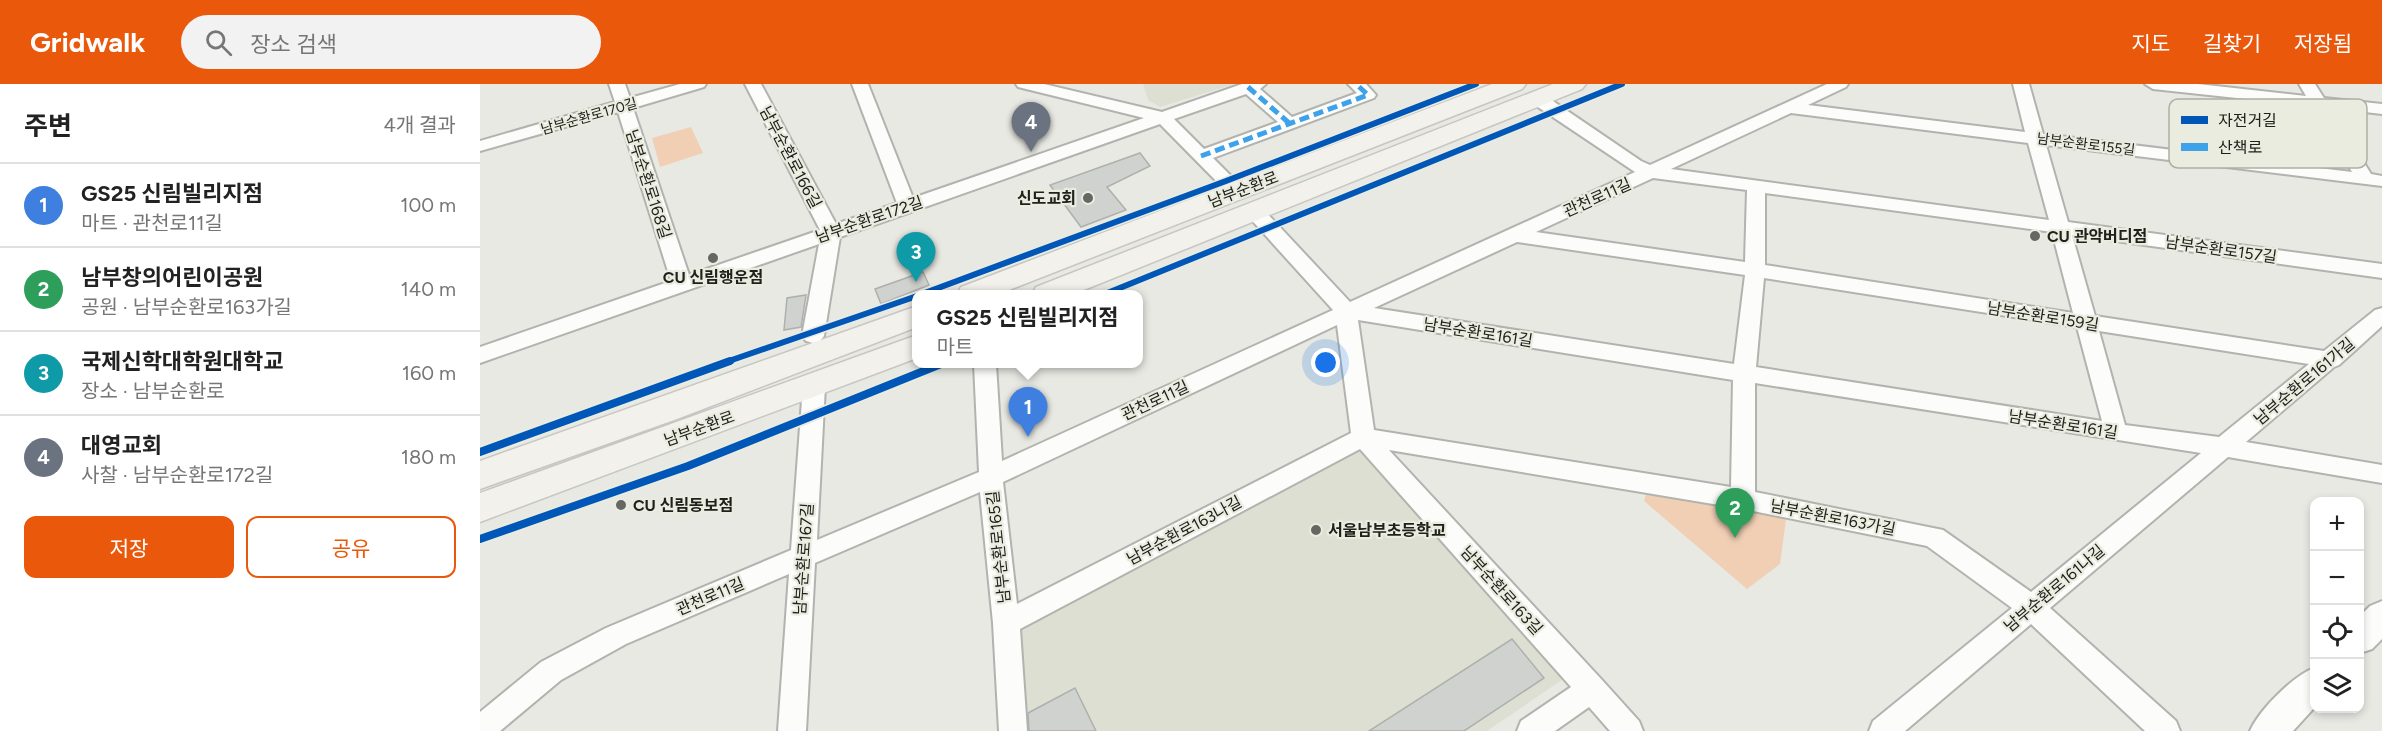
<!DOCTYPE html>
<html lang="ko">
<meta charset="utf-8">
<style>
body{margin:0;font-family:Figtree,"Noto Sans KR",sans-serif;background:#f2f2f2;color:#222}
.controls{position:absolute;right:18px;bottom:18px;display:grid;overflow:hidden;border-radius:12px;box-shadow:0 3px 9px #0003}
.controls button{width:54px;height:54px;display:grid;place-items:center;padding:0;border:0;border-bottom:2px solid #e0e0e0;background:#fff;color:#222;font:30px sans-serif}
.you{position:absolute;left:846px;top:279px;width:21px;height:21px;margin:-15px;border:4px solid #fff;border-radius:50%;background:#1a73e8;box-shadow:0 0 0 9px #1a73e833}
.badge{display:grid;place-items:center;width:39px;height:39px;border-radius:50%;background:#ea580c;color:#fff;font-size:20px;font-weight:700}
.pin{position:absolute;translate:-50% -50px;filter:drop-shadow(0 2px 3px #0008)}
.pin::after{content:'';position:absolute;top:32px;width:21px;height:18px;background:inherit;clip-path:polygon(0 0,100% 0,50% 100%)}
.popup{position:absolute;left:432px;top:206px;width:231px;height:78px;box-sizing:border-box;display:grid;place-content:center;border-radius:12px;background:#fff;filter:drop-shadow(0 2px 4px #0005);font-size:20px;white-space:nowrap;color:#767676}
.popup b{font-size:22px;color:#222}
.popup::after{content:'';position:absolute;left:50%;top:100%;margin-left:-12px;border:12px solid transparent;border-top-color:#fff}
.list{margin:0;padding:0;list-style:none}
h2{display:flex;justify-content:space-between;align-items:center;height:78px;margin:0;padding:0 24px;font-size:26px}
h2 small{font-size:20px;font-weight:400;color:#767676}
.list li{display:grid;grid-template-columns:39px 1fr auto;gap:18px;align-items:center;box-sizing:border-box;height:84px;padding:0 24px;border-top:2px solid #e0e0e0}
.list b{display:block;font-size:22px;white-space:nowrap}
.list p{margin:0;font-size:20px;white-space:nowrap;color:#767676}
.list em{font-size:20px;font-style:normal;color:#767676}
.actions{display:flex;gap:12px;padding:18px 24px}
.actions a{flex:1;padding:14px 0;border:2px solid #ea580c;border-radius:12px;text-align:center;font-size:21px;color:#ea580c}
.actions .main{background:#ea580c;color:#fff}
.icon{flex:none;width:33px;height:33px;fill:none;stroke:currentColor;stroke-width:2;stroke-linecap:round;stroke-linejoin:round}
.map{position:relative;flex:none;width:1902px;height:647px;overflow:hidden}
header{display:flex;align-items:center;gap:36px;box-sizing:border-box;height:84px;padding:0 30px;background:#ea580c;color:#fff}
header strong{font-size:28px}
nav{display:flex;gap:33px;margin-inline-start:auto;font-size:21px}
.search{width:420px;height:54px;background:#f2f2f2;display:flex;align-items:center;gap:15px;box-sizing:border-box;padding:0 21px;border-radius:33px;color:#767676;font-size:22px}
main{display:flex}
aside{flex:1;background:#fff}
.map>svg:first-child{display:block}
.built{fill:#dcdfd1}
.green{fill:#f1cfb5}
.building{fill:#cfd2ce;stroke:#aeb0ac;stroke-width:1.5}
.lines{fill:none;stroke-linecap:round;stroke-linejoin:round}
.minor-casing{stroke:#b2b3ae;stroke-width:4}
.tertiary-casing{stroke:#b2b3ae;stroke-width:4}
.primary-casing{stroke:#c6c6c3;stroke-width:3}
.minor{fill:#fcfcfb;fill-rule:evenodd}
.tertiary{fill:#fcfcfb;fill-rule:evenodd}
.primary{fill:#f2f1eb;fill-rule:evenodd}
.quiet{stroke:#3da2ea;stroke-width:5;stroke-dasharray:10 5;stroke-linecap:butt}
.cycleway-far1-casing{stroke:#eaece0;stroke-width:9}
.cycleway-casing{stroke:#eaece0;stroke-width:12}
.cycleway-far1{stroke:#0057b8;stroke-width:6}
.cycleway{stroke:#0057b8;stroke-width:8}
.poi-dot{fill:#666762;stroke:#eaece0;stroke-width:2}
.labels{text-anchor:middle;stroke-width:4.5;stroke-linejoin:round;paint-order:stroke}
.far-street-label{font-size:14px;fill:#20211c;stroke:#eaece0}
.street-label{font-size:16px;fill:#20211c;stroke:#eaece0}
.poi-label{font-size:16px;font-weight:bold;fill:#20211c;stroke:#eaece0;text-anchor:start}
.key{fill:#eaece0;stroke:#adafa5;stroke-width:1.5}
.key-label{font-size:16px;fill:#20211c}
</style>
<header>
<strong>Gridwalk</strong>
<div class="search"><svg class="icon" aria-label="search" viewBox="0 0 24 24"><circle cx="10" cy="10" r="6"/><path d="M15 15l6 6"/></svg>장소 검색</div>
<nav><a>지도</a><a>길찾기</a><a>저장됨</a></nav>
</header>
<main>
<aside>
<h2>주변<small>4개 결과</small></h2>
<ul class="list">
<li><span class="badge" style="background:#3f7fe0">1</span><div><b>GS25 신림빌리지점</b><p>마트 · 관천로11길</p></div><em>100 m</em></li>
<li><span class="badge" style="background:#2e9e5b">2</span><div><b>남부창의어린이공원</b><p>공원 · 남부순환로163가길</p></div><em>140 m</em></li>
<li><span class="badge" style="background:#0f9aa8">3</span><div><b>국제신학대학원대학교</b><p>장소 · 남부순환로</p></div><em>160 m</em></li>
<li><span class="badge" style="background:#6b7280">4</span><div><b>대영교회</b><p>사찰 · 남부순환로172길</p></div><em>180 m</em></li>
</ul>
<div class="actions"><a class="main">저장</a><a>공유</a></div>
</aside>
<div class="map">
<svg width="1902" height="647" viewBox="0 0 1902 647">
<rect width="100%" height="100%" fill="#e8e9e3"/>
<path class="built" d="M 663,0 L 754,0 L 680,23 L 668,16 Z
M 883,353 L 1095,587 L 1007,647 L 533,647 L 526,539 Z"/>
<path class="green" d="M 211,43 L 223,69 L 180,83 L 172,54 Z
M 1167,407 L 1307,428 L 1300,480 L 1267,505 L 1164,417 Z"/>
<path class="building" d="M 660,69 L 670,82 L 627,103 L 646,126 L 601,143 L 570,101 Z
M 443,188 L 449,201 L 401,220 L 395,205 Z
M 326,211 L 321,243 L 304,246 L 307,214 Z
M 1032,555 L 1064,594 L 984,647 L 889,647 Z
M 595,604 L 616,647 L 549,647 L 548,629 Z"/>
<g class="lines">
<g class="minor-casing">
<path id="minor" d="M 129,0 L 145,0 L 150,14 L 200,0 L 226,0 L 224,3 L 153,24 L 209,191 L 340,146 L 265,0 L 281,0 L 356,140 L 417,119 L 372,0 L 388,0 L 433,114 L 664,34 L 538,3 L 536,0 L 564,0 L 682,28 L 762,0 L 786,0 L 780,5 L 812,33 L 877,9 L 868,0 L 886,0 L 896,11 L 894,14 L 733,74 L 763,104 L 766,108 L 763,112 L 751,112 L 680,40 L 360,153 L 344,252 L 340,257 L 333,259 L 326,257 L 322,252 L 339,160 L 0,279 L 0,263 L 191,197 L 138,28 L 0,67 L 0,57 L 135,18 ZM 766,10 L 798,38 L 724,65 L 694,35 Z
M 1347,0 L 1368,0 L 1366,3 L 1328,21 L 1545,48 L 1533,0 L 1549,0 L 1563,50 L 1872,88 L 1832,22 L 1673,5 L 1665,0 L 1718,0 L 1826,12 L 1819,0 L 1835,0 L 1844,14 L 1902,20 L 1902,30 L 1850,24 L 1891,90 L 1902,92 L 1902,102 L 1566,61 L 1588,138 L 1902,180 L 1902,194 L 1592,151 L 1615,232 L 1844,267 L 1895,226 L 1902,224 L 1902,242 L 1859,281 L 1854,283 L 1766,358 L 1902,381 L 1902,399 L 1748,373 L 1570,524 L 1696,637 L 1700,647 L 1665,647 L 1551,540 L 1425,647 L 1389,647 L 1393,637 L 1532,524 L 1447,462 L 1263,425 L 909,366 L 1122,596 L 1159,637 L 1163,647 L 1130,647 L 1109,623 L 1075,647 L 1037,647 L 1041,637 L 1091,603 L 880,365 L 540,545 L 547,647 L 519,647 L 513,539 L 500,408 L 335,479 L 326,647 L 298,647 L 309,490 L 146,560 L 81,596 L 20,647 L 0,647 L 0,628 L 61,578 L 126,544 L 311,466 L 323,302 L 326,296 L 334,294 L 342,296 L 345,302 L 337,456 L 499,388 L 494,280 L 516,280 L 522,377 L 853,226 L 767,131 L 765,127 L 767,123 L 781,123 L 870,218 L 1155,88 L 1052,19 L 1050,15 L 1052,11 L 1064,11 L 1161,77 L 1170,81 ZM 1311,29 L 1548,59 L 1569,136 L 1191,85 ZM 1173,94 L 1267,106 L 1265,178 L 1056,148 ZM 1285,109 L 1572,148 L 1593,229 L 1285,181 ZM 1037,158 L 1265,191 L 1254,280 L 894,224 ZM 1284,194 L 1597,243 L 1622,337 L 1276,283 ZM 878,236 L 1253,296 L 1251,403 L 894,346 ZM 857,241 L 871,349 L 537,520 L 523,398 ZM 1619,247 L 1829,280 L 1739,353 L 1645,341 ZM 1275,299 L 1721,369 L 1551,508 L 1463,446 L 1275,408 Z"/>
</g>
<g class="tertiary-casing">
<path id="tertiary" d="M 1902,517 L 1902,555 L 1892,565 L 1880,569 L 1880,532 L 1890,522 Z
M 1834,584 L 1834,624 L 1813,647 L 1770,647 C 1779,626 1813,592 1834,584 Z"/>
</g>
<g class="primary-casing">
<path id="primary" d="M 1012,0 L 1046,0 L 1042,5 L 519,210 L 477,210 L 481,203 Z
M 1073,0 L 1106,0 L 1102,5 L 594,210 L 552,210 L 556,203 Z
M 437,222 L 437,243 L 197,335 L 0,405 L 0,377 Z
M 437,251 L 437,274 L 0,438 L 0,409 Z"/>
</g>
<use href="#minor" class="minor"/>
<use href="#tertiary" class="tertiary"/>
<use href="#primary" class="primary"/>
<path class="quiet" d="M 768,3 L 809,39
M 721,72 L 888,11 L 876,0"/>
<g class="cycleway-far1-casing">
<path id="cycleway-far1" d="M 442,210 L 746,97 L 996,0
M 625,210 L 1142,0
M 246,278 L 437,212"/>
</g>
<g class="cycleway-casing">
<path id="cycleway" d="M 0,368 L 250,277
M 0,455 L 208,382 L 461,280"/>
</g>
<use href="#cycleway-far1" class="cycleway-far1"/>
<use href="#cycleway" class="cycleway"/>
</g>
<g class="poi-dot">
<circle cx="608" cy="114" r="6"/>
<circle cx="1555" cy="152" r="6"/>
<circle cx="233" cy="174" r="6"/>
<circle cx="141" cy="421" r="6"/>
<circle cx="836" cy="446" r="6"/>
</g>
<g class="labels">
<g class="far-street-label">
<text transform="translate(109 32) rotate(-16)" y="5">남부순환로170길</text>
<text transform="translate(1606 60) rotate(7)" y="5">남부순환로155길</text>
</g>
<g class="street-label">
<text transform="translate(311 73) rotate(62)" y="6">남부순환로166길</text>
<text transform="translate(169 100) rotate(72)" y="6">남부순환로168길</text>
<text transform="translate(763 105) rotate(-21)" y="6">남부순환로</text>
<text transform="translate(1117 113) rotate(-24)" y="6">관천로11길</text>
<text transform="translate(389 135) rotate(-19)" y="6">남부순환로172길</text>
<text transform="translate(1741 165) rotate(8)" y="6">남부순환로157길</text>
<text transform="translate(1563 232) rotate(9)" y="6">남부순환로159길</text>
<text transform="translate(998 248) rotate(9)" y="6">남부순환로161길</text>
<text transform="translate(1824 297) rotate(-40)" y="6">남부순환로161가길</text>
<text transform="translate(675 316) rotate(-25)" y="6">관천로11길</text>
<text transform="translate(1583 340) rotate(9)" y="6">남부순환로161길</text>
<text transform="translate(219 344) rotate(-20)" y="6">남부순환로</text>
<text transform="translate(1353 433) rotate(11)" y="6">남부순환로163가길</text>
<text transform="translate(704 446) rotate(-28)" y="6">남부순환로163나길</text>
<text transform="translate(518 463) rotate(-96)" y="6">남부순환로165길</text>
<text transform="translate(323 475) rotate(-86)" y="6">남부순환로167길</text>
<text transform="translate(1574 504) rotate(-40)" y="6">남부순환로161나길</text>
<text transform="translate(1022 506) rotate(48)" y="6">남부순환로163길</text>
<text transform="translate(230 512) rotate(-23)" y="6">관천로11길</text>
</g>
<g class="poi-label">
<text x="596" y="120" text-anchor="end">신도교회</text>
<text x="1567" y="158">CU 관악버디점</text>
<text x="233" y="199" text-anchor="middle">CU 신림행운점</text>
<text x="153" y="427">CU 신림동보점</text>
<text x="848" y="452">서울남부초등학교</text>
</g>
</g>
<rect x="1689" y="15" width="198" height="69" rx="9" class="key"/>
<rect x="1701" y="32" width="27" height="8" fill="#0057b8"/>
<rect x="1701" y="59" width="27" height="8" fill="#3da2ea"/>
<g class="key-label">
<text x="1738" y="42">자전거길</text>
<text x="1738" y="69">산책로</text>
</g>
</svg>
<div class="controls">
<button>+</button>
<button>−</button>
<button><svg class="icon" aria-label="locate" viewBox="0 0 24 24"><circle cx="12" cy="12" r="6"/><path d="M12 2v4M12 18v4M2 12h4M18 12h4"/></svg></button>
<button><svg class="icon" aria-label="layers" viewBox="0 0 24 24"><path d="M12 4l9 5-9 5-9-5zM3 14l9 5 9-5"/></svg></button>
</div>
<div class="you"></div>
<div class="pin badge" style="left:548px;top:353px;background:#3f7fe0">1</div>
<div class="popup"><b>GS25 신림빌리지점</b>마트</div>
<div class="pin badge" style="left:1255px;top:454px;background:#2e9e5b">2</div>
<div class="pin badge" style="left:436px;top:198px;background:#0f9aa8">3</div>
<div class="pin badge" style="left:551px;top:68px;background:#6b7280">4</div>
</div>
</main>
